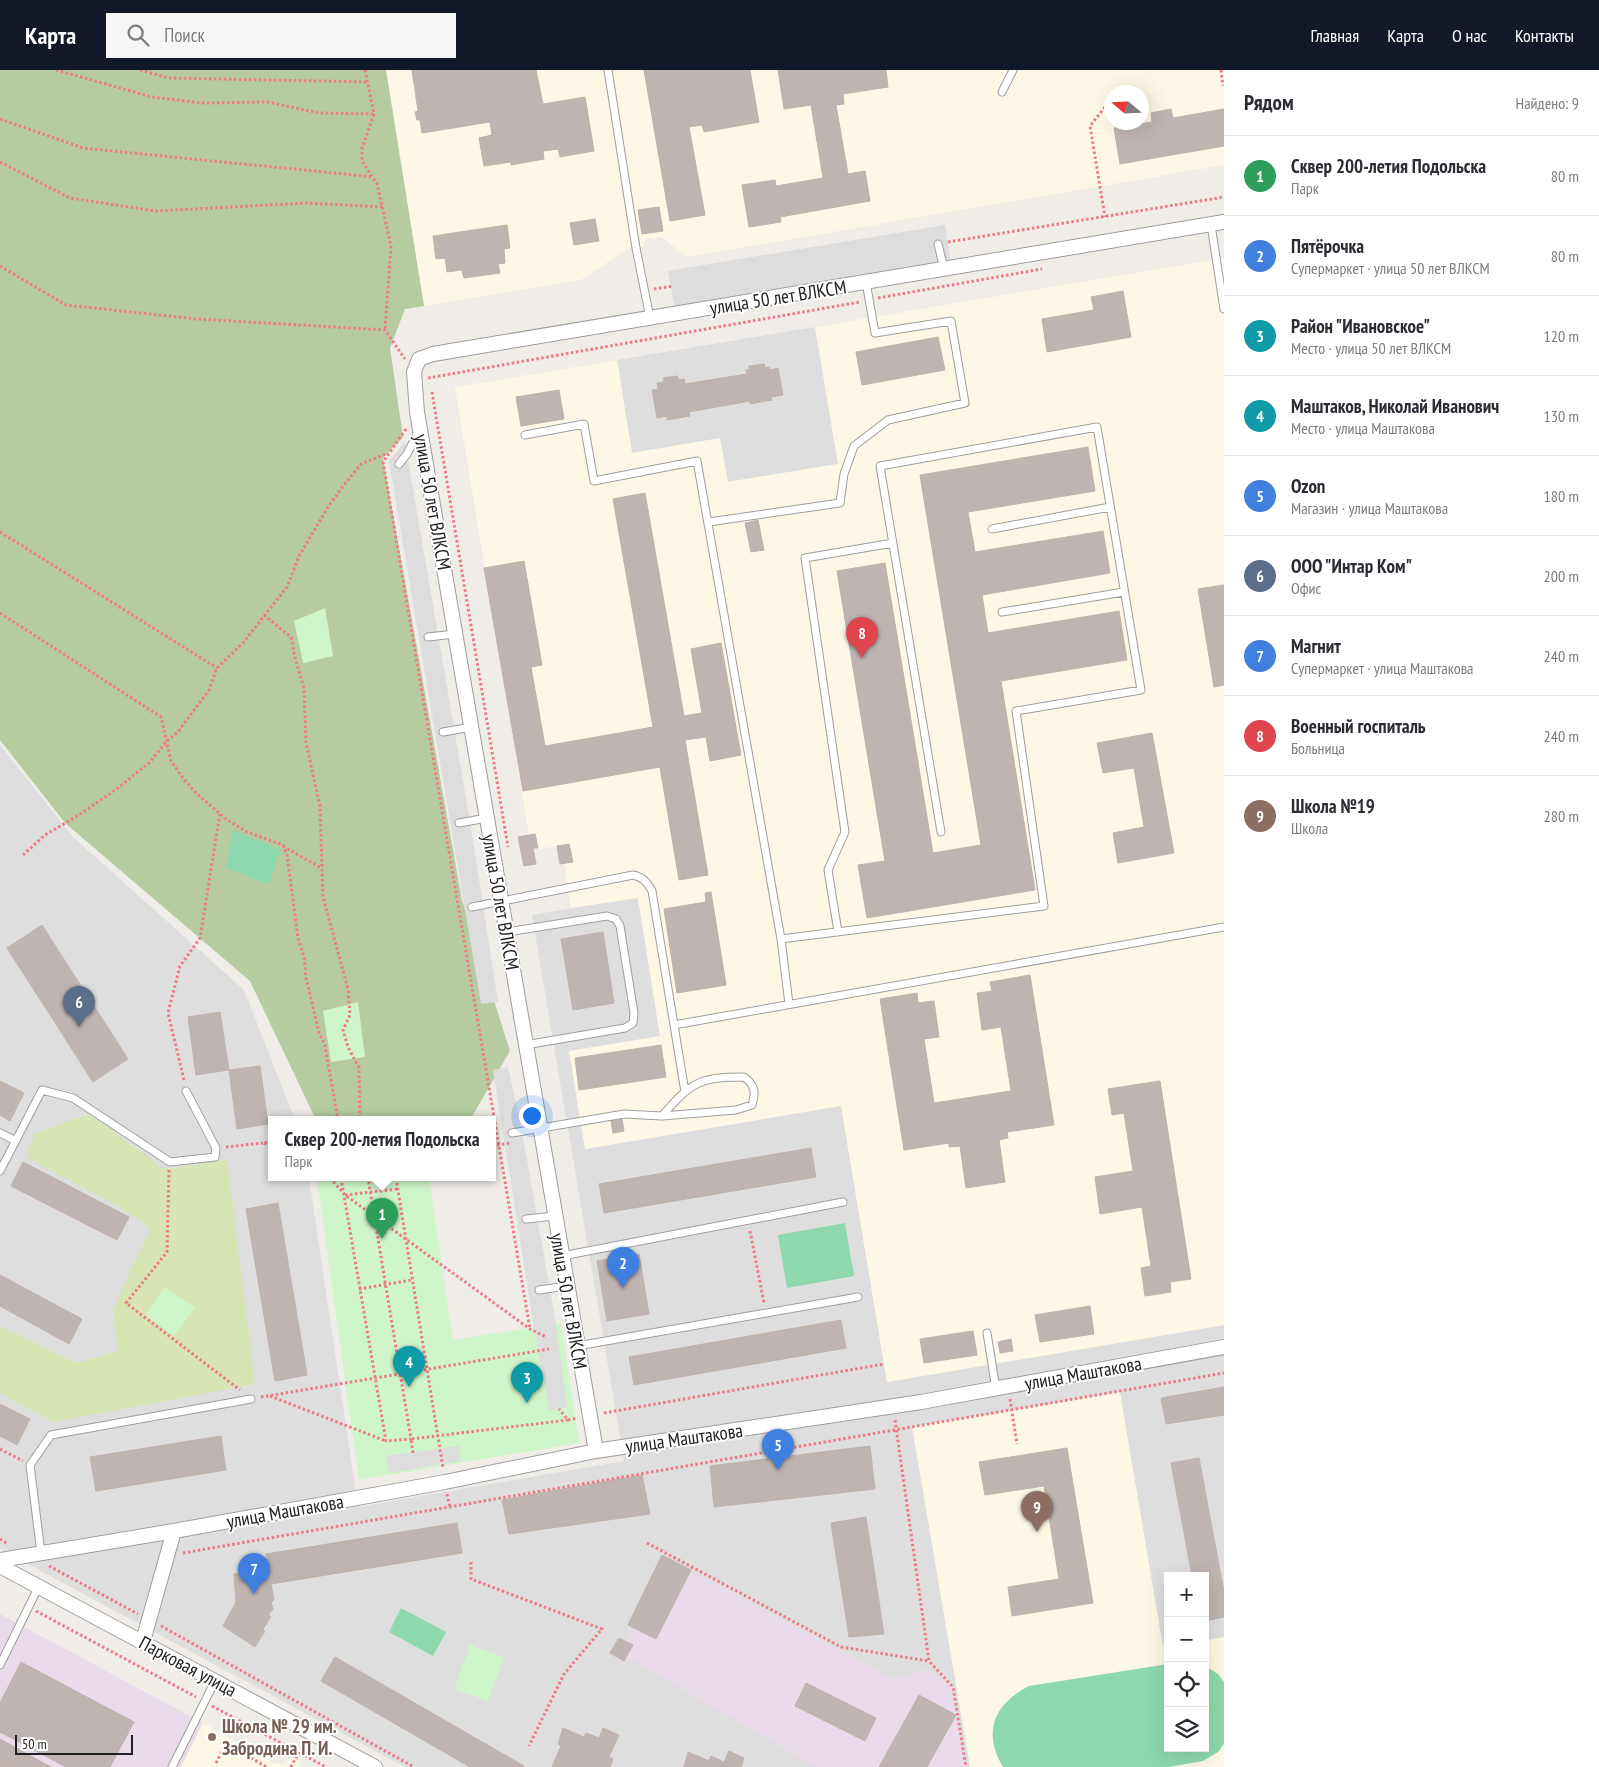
<!DOCTYPE html>
<html lang="ru">
<meta charset="utf-8">
<style>
body{margin:0;font-family:"PT Sans Narrow",sans-serif;background:#f7f7f7;color:#2b2b33}
.controls{position:absolute;right:15px;bottom:15px;display:grid;overflow:hidden;border-radius:0px;box-shadow:0 5px 20px #0002}
.controls button{width:45px;height:45px;display:grid;place-items:center;padding:0;border:0;border-bottom:1px solid #e1e1e2;background:#fff;color:#2b2b33;font:25px sans-serif}
.compass{position:absolute;left:1104px;top:15px;width:45px;height:45px;border-radius:50%;background:#fff;box-shadow:0 5px 20px #0002;rotate:289deg}
.scale{position:absolute;left:15px;bottom:12px;width:118px;box-sizing:border-box;padding-left:5px;border:2px solid #212121;border-top:0;font-size:14px;line-height:18px;white-space:nowrap;color:#212121;-webkit-text-stroke:4px #fff;paint-order:stroke}
.you{position:absolute;left:531px;top:1045px;width:18px;height:18px;margin:-12px;border:4px solid #fff;border-radius:50%;background:#1a73e8;box-shadow:0 0 0 8px #1a73e833}
.badge{display:grid;place-items:center;width:32px;height:32px;border-radius:50%;background:#111827;color:#fff;font-size:16px;font-weight:700}
.pin{position:absolute;translate:-50% -41px;filter:drop-shadow(0 1px 2px #0008)}
.pin::after{content:'';position:absolute;top:26px;width:18px;height:15px;background:inherit;clip-path:polygon(0 0,100% 0,50% 100%)}
.popup{position:absolute;left:268px;top:1046px;width:228px;height:65px;box-sizing:border-box;display:grid;place-content:center;border-radius:0px;background:#fff;filter:drop-shadow(0 1px 4px #0005);font-size:16px;white-space:nowrap;color:#7c7c81}
.popup b{font-size:19px;color:#2b2b33}
.popup::after{content:'';position:absolute;left:50%;top:100%;margin-left:-10px;border:10px solid transparent;border-top-color:#fff}
.list{margin:0;padding:0;list-style:none}
h2{display:flex;justify-content:space-between;align-items:center;height:65px;margin:0;padding:0 20px;font-size:21px}
h2 small{font-size:16px;font-weight:400;color:#7c7c81}
.list li{display:grid;grid-template-columns:32px 1fr auto;gap:15px;align-items:center;box-sizing:border-box;height:80px;padding:0 20px;border-top:1px solid #e1e1e2}
.list b{display:block;font-size:19px;white-space:nowrap}
.list p{margin:0;font-size:16px;white-space:nowrap;color:#7c7c81}
.list em{font-size:16px;font-style:normal;color:#7c7c81}
.icon{flex:none;width:28px;height:28px;fill:none;stroke:currentColor;stroke-width:2;stroke-linecap:round;stroke-linejoin:round}
.map{position:relative;flex:none;width:1224px;height:1697px;overflow:hidden}
header{display:flex;align-items:center;gap:30px;box-sizing:border-box;height:70px;padding:0 25px;background:#111827;color:#fff}
header strong{font-size:24px}
nav{display:flex;gap:28px;margin-inline-start:auto;font-size:18px}
.search{width:350px;height:45px;background:#f7f7f7;display:flex;align-items:center;gap:12px;box-sizing:border-box;padding:0 18px;border-radius:0px;color:#7c7c81;font-size:19px}
main{display:flex}
aside{flex:1;background:#fff}
.map>svg:first-child{display:block}
.residential{fill:#dfdede;fill-rule:evenodd}
.industrial{fill:#e9dbe9}
.education{fill:#fdf8e5;fill-rule:evenodd}
.grass{fill:#d6e5b3}
.forest{fill:#b6cca0}
.park{fill:#cff5ca}
.pitch{fill:#8dd8ad}
.parking{fill:#ddd}
.building{fill:#beb4b1;stroke:#c1b1ab}
.lines{fill:none;stroke-linecap:round;stroke-linejoin:round}
.service-casing{stroke:#9e9e9e;stroke-width:9}
.minor-casing{stroke:#9e9e9e;stroke-width:16}
.path{stroke:#ef7b85;stroke-width:3;stroke-dasharray:2.5 2.5;stroke-linecap:butt}
.service{stroke:#fff;stroke-width:7}
.minor{stroke:#fff;stroke-width:14}
.education-dot{fill:#8d6e63;stroke:#fff;stroke-width:2}
.labels{text-anchor:middle;stroke-width:4;stroke-linejoin:round;paint-order:stroke}
.street-label{font-size:19px;fill:#212121;stroke:#fff}
.education-label{font-size:19px;font-weight:bold;fill:#785e54;stroke:#fff;text-anchor:start}
</style>
<header>
<strong>Карта</strong>
<div class="search"><svg class="icon" aria-label="search" viewBox="0 0 24 24"><circle cx="10" cy="10" r="6"/><path d="M15 15l6 6"/></svg>Поиск</div>
<nav><a>Главная</a><a>Карта</a><a>О нас</a><a>Контакты</a></nav>
</header>
<main>
<div class="map">
<svg width="1224" height="1697" viewBox="0 0 1224 1697">
<rect width="100%" height="100%" fill="#f0ece8"/>
<path class="residential" d="M 815,257 L 838,394 L 727,412 L 720,369 L 632,383 L 617,290 Z
M 0,675 L 74,768 L 244,920 L 295,1050 L 272,1050 L 272,1108 L 309,1108 L 358,1437 L 624,1391 L 532,845 L 638,827 L 660,966 L 585,1079 L 841,1035 L 887,1312 L 1224,1255 L 1224,1697 L 405,1697 L 0,1479 ZM 1168,1506 L 1205,1506 L 1205,1678 L 1168,1678 Z"/>
<path class="industrial" d="M 662,1485 L 893,1609 L 928,1599 L 952,1618 L 964,1697 L 816,1697 L 627,1587 L 624,1591 L 610,1583 L 619,1568 L 626,1571 L 633,1558 L 628,1555 Z
M 0,1544 L 203,1653 L 181,1697 L 0,1697 Z"/>
<path class="education" d="M 386,0 L 1224,0 L 1224,95 L 687,187 L 661,167 L 644,169 L 644,176 L 627,179 L 581,210 L 424,236 ZM 1112,22 L 1142,22 L 1142,52 L 1112,52 Z
M 1224,188 L 1224,1255 L 887,1312 L 841,1036 L 585,1079 L 569,981 L 660,966 L 638,828 L 571,838 L 564,793 L 573,792 L 570,774 L 538,779 L 536,764 L 529,765 L 455,317 L 617,290 L 632,383 L 720,368 L 728,412 L 838,394 L 815,257 Z
M 1120,1322 L 1163,1577 L 1168,1577 L 1168,1678 L 1205,1678 L 1205,1570 L 1224,1567 L 1224,1697 L 970,1697 L 912,1357 Z
M 203,1653 L 272,1693 L 283,1694 L 291,1687 L 301,1692 L 300,1697 L 181,1697 Z"/>
<path class="grass" d="M 89,1044 L 164,1099 L 227,1090 L 255,1314 L 54,1352 L 0,1323 L 0,1256 L 77,1293 L 118,1281 L 113,1241 L 133,1194 L 151,1159 L 120,1137 L 26,1087 L 35,1063 Z"/>
<path class="forest" d="M 0,0 L 386,0 L 424,236 L 405,239 L 390,278 L 403,367 L 383,388 L 462,830 L 510,981 L 470,1050 L 316,1050 L 250,911 L 65,753 L 0,670 Z"/>
<path class="park" d="M 325,538 L 333,586 L 303,593 L 294,551 Z
M 358,932 L 365,987 L 331,992 L 323,941 Z
M 317,1108 L 429,1108 L 453,1270 L 561,1253 L 579,1373 L 359,1410 Z
M 165,1217 L 195,1238 L 174,1266 L 145,1245 Z
M 470,1575 L 504,1587 L 488,1631 L 454,1619 Z"/>
<path class="pitch" d="M 233,760 L 280,780 L 269,815 L 226,798 Z
M 845,1153 L 854,1206 L 787,1218 L 778,1165 Z
M 401,1538 L 446,1562 L 433,1586 L 389,1562 Z
M 1168,1594 L 1168,1678 L 1205,1678 L 1205,1596 L 1218,1604 L 1224,1612 L 1224,1674 L 1218,1682 L 1203,1691 L 1169,1697 L 1003,1697 C 982,1662 994,1634 1029,1616 Z"/>
<path class="parking" d="M 945,155 L 951,195 L 675,241 L 668,201 Z
M 405,372 L 470,751 L 498,932 L 481,934 L 389,391 Z
M 508,997 L 522,1062 L 556,1254 L 567,1337 L 559,1339 L 549,1340 L 534,1258 L 493,1000 Z
M 459,1376 L 461,1391 L 389,1403 L 386,1386 Z"/>
<path class="building" d="M 412,0 L 536,0 L 543,34 L 585,27 L 594,81 L 560,87 L 558,79 L 543,81 L 544,89 L 511,95 L 511,92 L 484,96 L 479,68 L 492,65 L 490,52 L 422,63 L 420,50 L 417,50 L 415,42 L 418,41 Z
M 644,0 L 750,0 L 759,52 L 704,62 L 702,55 L 689,57 L 705,145 L 670,151 Z
M 778,0 L 886,0 L 888,17 L 843,24 L 844,34 L 836,35 L 848,104 L 865,101 L 870,131 L 780,147 L 781,152 L 749,157 L 742,115 L 775,110 L 776,116 L 823,108 L 811,35 L 784,39 Z
M 1171,39 L 1173,48 L 1224,39 L 1224,76 L 1120,94 L 1114,58 L 1152,52 L 1151,43 Z
M 659,137 L 663,161 L 642,164 L 638,140 Z
M 595,149 L 599,171 L 574,175 L 570,153 Z
M 507,155 L 510,178 L 504,179 L 505,193 L 498,194 L 500,203 L 464,208 L 462,200 L 447,202 L 445,188 L 436,189 L 433,166 Z
M 1123,221 L 1131,267 L 1047,282 L 1042,249 L 1094,240 L 1091,227 Z
M 938,267 L 945,300 L 862,315 L 856,282 Z
M 764,294 L 765,298 L 769,297 L 770,300 L 778,298 L 783,325 L 771,327 L 772,330 L 750,334 L 750,331 L 689,342 L 690,346 L 667,350 L 667,346 L 657,348 L 652,320 L 658,319 L 657,313 L 664,312 L 663,308 L 677,306 L 679,310 L 684,309 L 685,314 L 747,304 L 746,300 L 749,300 L 749,296 Z
M 559,320 L 564,349 L 521,356 L 516,327 Z
M 1088,377 L 1095,421 L 968,442 L 975,482 L 1103,461 L 1110,503 L 982,525 L 988,563 L 1119,541 L 1127,590 L 1001,611 L 1035,820 L 867,848 L 858,795 L 885,791 L 837,501 L 885,493 L 933,783 L 981,775 L 920,405 Z
M 645,423 L 684,646 L 702,643 L 691,579 L 721,573 L 741,685 L 710,691 L 706,667 L 685,670 L 708,805 L 679,810 L 660,697 L 523,721 L 484,498 L 524,491 L 542,595 L 531,597 L 545,676 L 653,657 L 613,429 Z
M 758,450 L 764,480 L 751,482 L 745,453 Z
M 1224,515 L 1224,615 L 1214,617 L 1198,519 Z
M 1152,663 L 1174,783 L 1118,793 L 1113,763 L 1144,757 L 1134,698 L 1103,703 L 1097,673 Z
M 535,764 L 538,778 L 533,778 L 536,794 L 524,796 L 518,767 Z
M 569,774 L 573,792 L 560,794 L 557,776 Z
M 711,822 L 726,915 L 677,923 L 664,839 L 706,832 L 705,823 Z
M 42,855 L 128,989 L 93,1012 L 7,878 Z
M 603,862 L 614,933 L 573,940 L 561,869 Z
M 1030,905 L 1054,1055 L 1007,1062 L 1008,1068 L 999,1070 L 1005,1112 L 966,1118 L 960,1076 L 949,1077 L 949,1073 L 904,1080 L 880,929 L 917,923 L 918,933 L 934,931 L 939,967 L 924,969 L 934,1033 L 1011,1021 L 1001,957 L 982,960 L 977,923 L 992,921 L 990,912 Z
M 220,942 L 229,1000 L 196,1005 L 188,947 Z
M 661,975 L 666,1007 L 579,1020 L 575,988 Z
M 260,996 L 268,1054 L 237,1059 L 229,1000 Z
M 0,1011 L 24,1023 L 10,1051 L 0,1045 Z
M 1160,1011 L 1191,1209 L 1170,1212 L 1171,1222 L 1145,1226 L 1141,1198 L 1151,1196 L 1142,1137 L 1100,1144 L 1095,1107 L 1133,1101 L 1124,1043 L 1112,1045 L 1108,1019 Z
M 622,1049 L 624,1061 L 613,1063 L 611,1051 Z
M 811,1078 L 816,1107 L 604,1143 L 599,1114 Z
M 23,1092 L 129,1147 L 117,1170 L 11,1116 Z
M 278,1133 L 307,1305 L 275,1311 L 246,1139 Z
M 639,1184 L 649,1244 L 607,1251 L 597,1191 Z
M 0,1205 L 82,1249 L 69,1274 L 0,1236 Z
M 1090,1236 L 1094,1264 L 1040,1272 L 1035,1245 Z
M 841,1250 L 846,1278 L 634,1315 L 629,1287 Z
M 973,1261 L 977,1285 L 924,1293 L 920,1269 Z
M 1011,1269 L 1013,1281 L 1000,1283 L 998,1272 Z
M 1224,1317 L 1224,1345 L 1166,1354 L 1161,1328 Z
M 0,1334 L 30,1349 L 17,1375 L 0,1366 Z
M 221,1366 L 226,1400 L 96,1421 L 90,1387 Z
M 870,1376 L 875,1419 L 714,1437 L 710,1396 Z
M 1067,1378 L 1093,1533 L 1012,1546 L 1008,1517 L 1059,1509 L 1044,1416 L 985,1425 L 979,1392 Z
M 1199,1388 L 1224,1522 L 1224,1547 L 1205,1551 L 1205,1506 L 1192,1506 L 1171,1393 Z
M 642,1405 L 650,1444 L 509,1464 L 502,1430 Z
M 866,1447 L 884,1564 L 849,1567 L 831,1453 Z
M 457,1453 L 462,1483 L 271,1514 L 274,1530 L 271,1532 L 273,1539 L 268,1545 L 271,1547 L 263,1559 L 265,1561 L 255,1577 L 223,1556 L 236,1532 L 234,1504 L 269,1499 L 266,1484 Z
M 662,1485 L 691,1500 L 656,1569 L 628,1555 Z
M 619,1568 L 633,1575 L 624,1591 L 610,1583 Z
M 335,1587 L 524,1696 L 524,1697 L 470,1697 L 321,1611 Z
M 21,1592 L 134,1652 L 110,1697 L 66,1697 L 0,1662 L 0,1633 Z
M 806,1613 L 876,1648 L 865,1671 L 795,1636 Z
M 919,1625 L 956,1645 L 927,1697 L 879,1697 Z
M 563,1658 L 584,1667 L 586,1663 L 599,1668 L 603,1658 L 619,1665 L 609,1687 L 613,1689 L 610,1697 L 552,1697 L 561,1676 L 558,1674 Z
M 0,1669 L 51,1697 L 0,1697 Z
M 729,1681 L 744,1688 L 741,1697 L 684,1697 L 688,1682 L 709,1691 L 711,1686 L 724,1692 Z"/>
<g class="lines">
<g class="service-casing">
<path id="service" d="M 608,0 L 636,178 L 650,248
M 1002,22 L 1013,0
M 1211,155 L 1224,239
M 938,174 L 944,199
M 525,365 L 584,354 L 594,411 L 697,391 L 781,869
M 399,394 L 407,384 L 419,360
M 709,452 L 840,433 L 844,404 L 854,376 L 888,350 L 965,333 L 951,251 L 875,263 L 866,212
M 992,459 L 1110,437
M 1002,542 L 1124,522
M 428,567 L 455,564
M 443,662 L 472,657
M 459,753 L 487,748
M 472,837 L 633,805 C 643,807 647,812 652,821 L 674,955 L 1224,857
M 507,862 L 607,846 L 616,849 L 620,856 L 634,943 L 633,953 L 625,958 L 525,975
M 838,862 L 828,800 L 845,762 L 805,488 L 893,473
M 789,934 L 781,869 L 1044,836 L 1016,641 L 1141,620 L 1097,357 L 880,396 L 941,762
M 674,955 L 685,1022
M 0,1063 L 16,1071
M 512,1063 L 624,1044 L 662,1046 L 736,1040 L 752,1035 C 756,1022 755,1015 744,1007 C 700,1007 691,1012 662,1046
M 0,1101 L 42,1020 L 73,1028 L 170,1092 L 215,1087 L 216,1078 L 186,1021
M 526,1149 L 555,1146
M 562,1186 L 843,1132
M 539,1220 L 567,1216
M 987,1263 L 996,1319
M 577,1276 L 858,1227
M 41,1483 L 30,1395 L 51,1365 L 251,1329
M 0,1595 L 39,1516
M 172,1697 L 215,1611"/>
</g>
<g class="minor-casing">
<path id="minor" d="M 596,1381 L 417,342 L 414,302 L 419,289 L 433,284 L 1224,152
M 0,1490 L 174,1461 L 445,1412 L 596,1381 L 921,1332 L 1224,1277
M 0,1496 L 375,1697
M 143,1571 L 174,1461"/>
</g>
<path class="path" d="M 56,0 L 152,27 L 202,33 L 267,32 L 319,43 L 374,44
M 140,0 L 168,8 L 368,12
M 365,0 L 374,44 L 362,78 L 362,91 L 377,114 L 391,176 L 385,260
M 1221,0 L 1223,16
M 1105,37 L 1090,56 L 1105,147
M 0,49 L 83,78 L 373,107
M 0,92 L 70,128 L 156,141 L 307,133 L 383,137
M 948,172 L 1224,127
M 0,196 L 66,235 L 197,249 L 385,260 L 405,289
M 654,219 L 673,216
M 878,228 L 1042,199
M 428,308 L 860,232
M 432,322 L 508,777
M 406,359 L 383,392 L 530,1259
M 0,462 L 217,598
M 0,543 L 161,647 L 171,691 L 183,708 L 196,723 L 226,749 L 247,762 L 283,775 L 287,785 L 298,868 L 304,887 L 306,908 L 319,962 L 325,976 L 338,1050
M 264,545 L 291,567 L 295,588 L 304,618 L 306,672 L 320,737 L 323,827 L 348,919 L 350,945 L 343,960 L 348,977 L 359,998 L 360,1050
M 283,776 L 321,798
M 23,785 L 45,765 L 79,745 L 118,718 L 150,692 L 167,671 L 178,662 L 209,620 L 217,598 L 243,573 L 287,517 L 299,486 L 328,437 L 344,415 L 361,394 L 388,383
M 184,1010 L 168,943 L 180,896 L 200,868 L 220,743
M 272,1072 L 263,1073 L 272,1076
M 492,1076 L 510,1073
M 226,1077 L 263,1073
M 169,1100 L 167,1182 L 126,1233 L 240,1320
M 330,1108 L 345,1125 L 530,1259 L 546,1267
M 341,1108 L 386,1371 L 411,1369 L 368,1108
M 396,1108 L 443,1398
M 345,1125 L 398,1119
M 750,1161 L 764,1233
M 359,1219 L 412,1210
M 270,1326 L 386,1371
M 261,1327 L 549,1279
M 1010,1329 L 1017,1374
M 604,1343 L 884,1294
M 568,1350 L 578,1348
M 895,1350 L 929,1591 L 953,1617 L 966,1697
M 0,1379 L 23,1391
M 413,1383 L 411,1369 L 568,1350 L 559,1339
M 447,1424 L 450,1437
M 0,1469 L 8,1474
M 647,1473 L 841,1577 L 929,1591
M 183,1483 L 1224,1303
M 471,1492 L 471,1509 L 602,1559 L 564,1604 L 529,1676
M 49,1496 L 138,1544
M 36,1541 L 196,1627
M 161,1556 L 414,1697
M 212,1636 L 326,1697
M 216,1693 L 226,1674 L 267,1697
M 291,1697 L 299,1682"/>
<use href="#service" class="service"/>
<use href="#minor" class="minor"/>
</g>
<circle class="education-dot" cx="212" cy="1667" r="5"/>
<g class="labels">
<g class="street-label">
<text transform="translate(778 227) rotate(-9)" y="7">улица 50 лет ВЛКСМ</text>
<text transform="translate(433 432) rotate(80)" y="7">улица 50 лет ВЛКСМ</text>
<text transform="translate(501 832) rotate(80)" y="7">улица 50 лет ВЛКСМ</text>
<text transform="translate(569 1231) rotate(80)" y="7">улица 50 лет ВЛКСМ</text>
<text transform="translate(1083 1303) rotate(-10)" y="7">улица Маштакова</text>
<text transform="translate(684 1368) rotate(-8)" y="7">улица Маштакова</text>
<text transform="translate(285 1441) rotate(-10)" y="7">улица Маштакова</text>
<text transform="translate(188 1596) rotate(28)" y="7">Парковая улица</text>
</g>
<g class="education-label">
<text x="222" y="1663">Школа № 29 им.<tspan x="222" dy="22">Забродина П. И.</tspan></text>
</g>
</g>
</svg>
<div class="controls">
<button>+</button>
<button>−</button>
<button><svg class="icon" aria-label="locate" viewBox="0 0 24 24"><circle cx="12" cy="12" r="6"/><path d="M12 2v4M12 18v4M2 12h4M18 12h4"/></svg></button>
<button><svg class="icon" aria-label="layers" viewBox="0 0 24 24"><path d="M12 4l9 5-9 5-9-5zM3 14l9 5 9-5"/></svg></button>
</div>
<svg class="compass" viewBox="-18 -18 36 36"><path d="M0-13l5 13h-10z" fill="#e53935"/><path d="M0 13l5-13h-10z" fill="#7c7c81"/></svg>
<div class="scale">50 m</div>
<div class="you"></div>
<div class="pin badge" style="left:382px;top:1169px;background:#2e9e5b">1</div>
<div class="popup"><b>Сквер 200-летия Подольска</b>Парк</div>
<div class="pin badge" style="left:623px;top:1218px;background:#3f7fe0">2</div>
<div class="pin badge" style="left:527px;top:1333px;background:#0f9aa8">3</div>
<div class="pin badge" style="left:409px;top:1317px;background:#0f9aa8">4</div>
<div class="pin badge" style="left:778px;top:1400px;background:#3f7fe0">5</div>
<div class="pin badge" style="left:79px;top:957px;background:#5c6f8a">6</div>
<div class="pin badge" style="left:254px;top:1524px;background:#3f7fe0">7</div>
<div class="pin badge" style="left:862px;top:588px;background:#e0444e">8</div>
<div class="pin badge" style="left:1037px;top:1462px;background:#8d6e63">9</div>
</div>
<aside>
<h2>Рядом<small>Найдено: 9</small></h2>
<ul class="list">
<li><span class="badge" style="background:#2e9e5b">1</span><div><b>Сквер 200-летия Подольска</b><p>Парк</p></div><em>80 m</em></li>
<li><span class="badge" style="background:#3f7fe0">2</span><div><b>Пятёрочка</b><p>Супермаркет · улица 50 лет ВЛКСМ</p></div><em>80 m</em></li>
<li><span class="badge" style="background:#0f9aa8">3</span><div><b>Район &quot;Ивановское&quot;</b><p>Место · улица 50 лет ВЛКСМ</p></div><em>120 m</em></li>
<li><span class="badge" style="background:#0f9aa8">4</span><div><b>Маштаков, Николай Иванович</b><p>Место · улица Маштакова</p></div><em>130 m</em></li>
<li><span class="badge" style="background:#3f7fe0">5</span><div><b>Ozon</b><p>Магазин · улица Маштакова</p></div><em>180 m</em></li>
<li><span class="badge" style="background:#5c6f8a">6</span><div><b>ООО &quot;Интар Ком&quot;</b><p>Офис</p></div><em>200 m</em></li>
<li><span class="badge" style="background:#3f7fe0">7</span><div><b>Магнит</b><p>Супермаркет · улица Маштакова</p></div><em>240 m</em></li>
<li><span class="badge" style="background:#e0444e">8</span><div><b>Военный госпиталь</b><p>Больница</p></div><em>240 m</em></li>
<li><span class="badge" style="background:#8d6e63">9</span><div><b>Школа №19</b><p>Школа</p></div><em>280 m</em></li>
</ul>
</aside>
</main>
